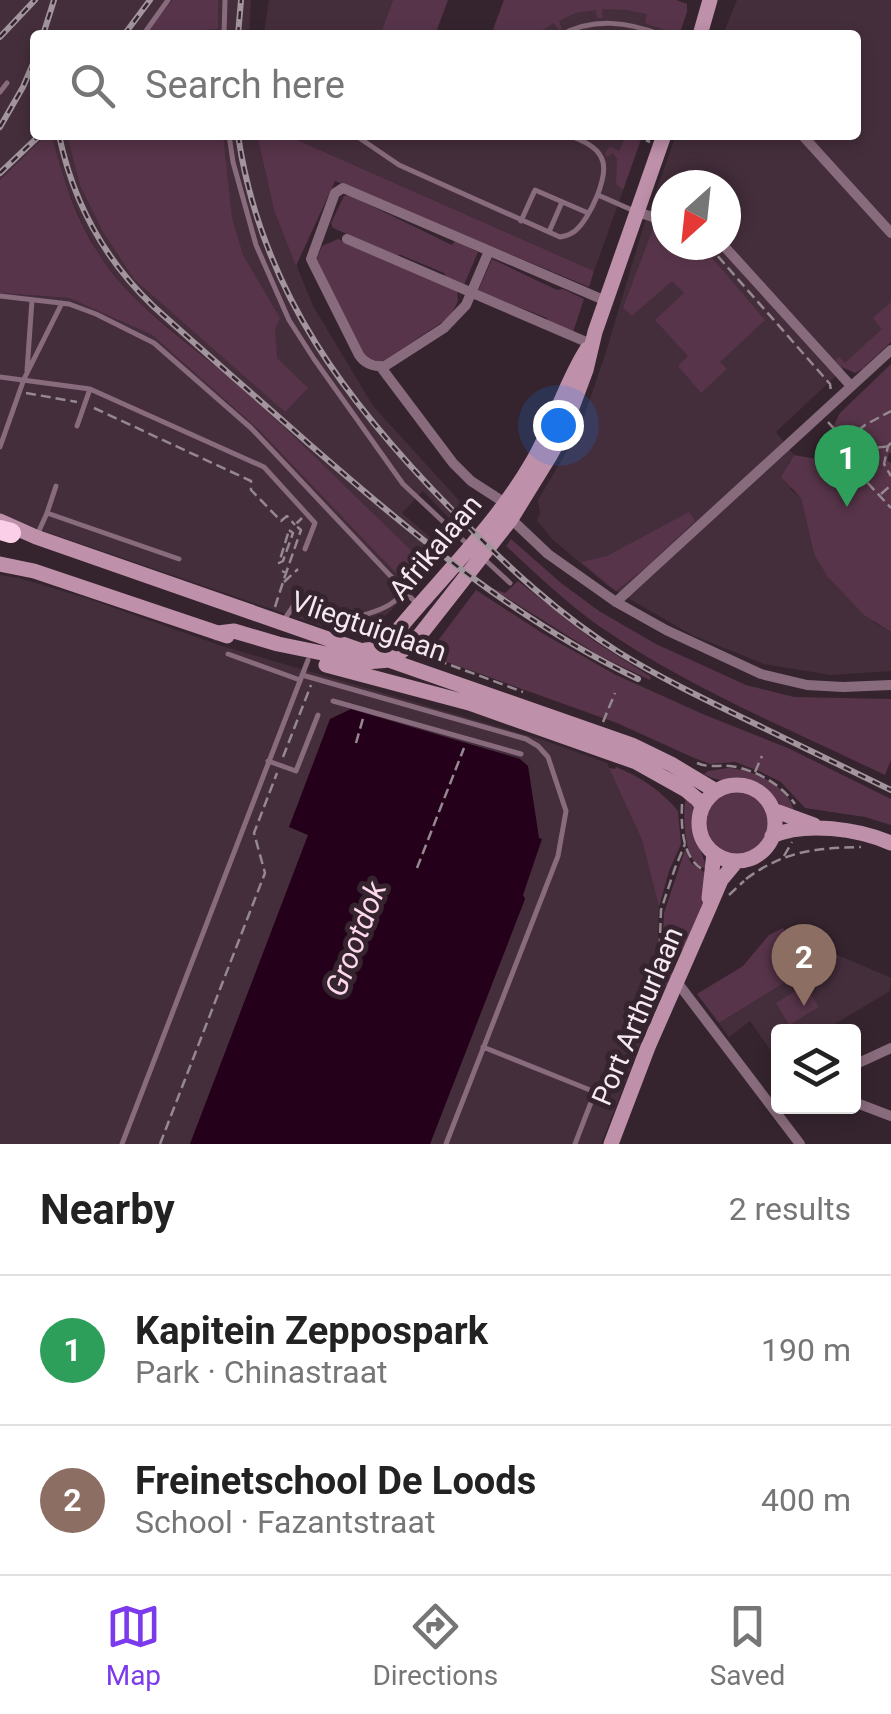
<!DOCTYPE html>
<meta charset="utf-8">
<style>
body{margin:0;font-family:Roboto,sans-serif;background:#f2f2f2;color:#222}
.controls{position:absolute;right:30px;bottom:30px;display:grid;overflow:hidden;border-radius:10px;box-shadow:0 5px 15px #0003}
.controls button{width:90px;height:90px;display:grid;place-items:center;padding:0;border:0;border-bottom:2px solid #e0e0e0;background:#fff;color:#222;font:50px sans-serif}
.compass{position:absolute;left:651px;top:170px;width:90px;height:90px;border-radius:50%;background:#fff;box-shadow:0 5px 15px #0003;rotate:207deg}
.you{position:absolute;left:558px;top:425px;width:35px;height:35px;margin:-25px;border:8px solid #fff;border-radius:50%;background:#1a73e8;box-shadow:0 0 0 15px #1a73e833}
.badge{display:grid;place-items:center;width:65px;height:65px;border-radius:50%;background:#7c3aed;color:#fff;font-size:32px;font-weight:700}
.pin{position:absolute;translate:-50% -82px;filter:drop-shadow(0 2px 5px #0008)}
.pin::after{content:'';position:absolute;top:52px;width:35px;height:30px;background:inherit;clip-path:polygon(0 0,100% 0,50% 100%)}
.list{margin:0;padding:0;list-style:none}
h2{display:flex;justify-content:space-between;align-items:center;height:130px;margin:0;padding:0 40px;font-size:42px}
h2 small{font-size:32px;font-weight:400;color:#767676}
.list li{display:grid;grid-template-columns:65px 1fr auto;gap:30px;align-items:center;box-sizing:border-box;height:150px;padding:0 40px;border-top:2px solid #e0e0e0}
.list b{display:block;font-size:38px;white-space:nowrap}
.list p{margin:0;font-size:32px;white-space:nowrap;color:#767676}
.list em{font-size:32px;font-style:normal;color:#767676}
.icon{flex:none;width:55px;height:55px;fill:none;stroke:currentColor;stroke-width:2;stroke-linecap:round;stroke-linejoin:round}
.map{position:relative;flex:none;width:891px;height:1144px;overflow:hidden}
.search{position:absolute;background:#fff;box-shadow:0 5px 15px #0003;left:30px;right:30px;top:30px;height:110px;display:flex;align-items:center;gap:25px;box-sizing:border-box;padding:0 35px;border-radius:10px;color:#767676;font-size:38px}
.sheet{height:430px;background:#fff}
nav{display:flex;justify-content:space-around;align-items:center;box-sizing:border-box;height:140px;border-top:2px solid #e0e0e0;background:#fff;font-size:28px;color:#767676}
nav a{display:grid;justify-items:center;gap:5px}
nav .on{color:#7c3aed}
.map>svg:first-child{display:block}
.built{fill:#442e3b;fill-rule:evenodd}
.green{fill:#573449}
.water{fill:#25001a}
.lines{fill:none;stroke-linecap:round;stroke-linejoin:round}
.path{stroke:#968890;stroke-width:2.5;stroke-dasharray:10 5;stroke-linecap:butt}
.lane{stroke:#886b7c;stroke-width:5}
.street{stroke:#886b7c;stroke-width:10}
.secondary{stroke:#be90aa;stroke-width:15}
.highway{stroke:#fbcfe8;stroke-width:20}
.rail-casing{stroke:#a3959d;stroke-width:6}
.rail{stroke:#35242e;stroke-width:2.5;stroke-dasharray:8;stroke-linecap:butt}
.labels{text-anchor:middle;stroke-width:10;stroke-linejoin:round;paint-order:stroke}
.street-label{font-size:28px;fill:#f5eaf0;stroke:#35242e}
.water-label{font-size:30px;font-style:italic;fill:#fdd7ed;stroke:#35242e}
</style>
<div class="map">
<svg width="891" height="1144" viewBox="0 0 891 1144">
<rect width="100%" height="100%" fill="#35242e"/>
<path class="built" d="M 0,0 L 251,0 L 249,35 L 35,35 L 35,135 L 46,135 L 0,180 Z
M 269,0 L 393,0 L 380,35 L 264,35 Z
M 504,0 L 676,0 L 687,4 L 687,12 L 679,35 L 491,35 Z
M 737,0 L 891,0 L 891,324 L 776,432 L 794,455 L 788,464 L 790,489 L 801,498 L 814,554 L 875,623 L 891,632 L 891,671 L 831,675 L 764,664 L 692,635 L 609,587 L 552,539 L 537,520 L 540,514 L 538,500 L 579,431 L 606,352 L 643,228 L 676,135 L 856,135 L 856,35 L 723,35 ZM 666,185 L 726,185 L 726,245 L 666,245 Z
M 52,135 L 257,135 L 274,210 L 313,306 L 373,406 L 475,518 L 463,533 L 423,491 L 402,513 L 447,552 L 432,570 L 250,396 L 142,305 L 118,280 L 101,258 L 84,227 L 61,174 Z
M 286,135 L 643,135 L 594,271 Z
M 0,293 L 69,298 L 152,335 L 259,430 L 411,589 L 382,620 L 352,631 L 332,625 L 321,626 L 0,516 Z
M 0,575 L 19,578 L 89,599 L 222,646 L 540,739 L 607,763 L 642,840 L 659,907 L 656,1004 L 601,1144 L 430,1144 L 525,899 L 523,895 L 539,838 L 528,767 L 519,758 L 466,744 L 289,826 L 309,835 L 190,1144 L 0,1144 Z
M 833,953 L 891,978 L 890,991 L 823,1031 L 778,1032 L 777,1059 L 750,1021 L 729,1037 L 719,1023 Z"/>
<path class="green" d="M 173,0 L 218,0 L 218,29 L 206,30 L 205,35 L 142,35 Z
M 393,0 L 448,0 L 435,35 L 380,35 Z
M 504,0 L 676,0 L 687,4 L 687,12 L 679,35 L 645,23 L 647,14 L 626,10 L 602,9 L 603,18 L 597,18 L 596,10 L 575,13 L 559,21 L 562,29 L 559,31 L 554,23 L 535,35 L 491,35 Z
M 46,135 L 52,135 C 64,187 83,239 118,280 C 158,326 211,359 256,401 C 315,456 373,514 432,570 L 411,589 L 259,430 L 152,335 L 69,298 L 0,293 L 0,180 Z
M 67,135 L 223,135 L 232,218 L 243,255 L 280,318 L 275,329 L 277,358 L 308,388 L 285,412 L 134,279 L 103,232 L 80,185 Z
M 257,135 L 286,135 L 594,271 L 589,287 L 335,181 L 296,266 L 274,210 Z
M 626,135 L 640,141 L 623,190 L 616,184 L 617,159 L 613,153 L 607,157 L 605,153 L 610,146 L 619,151 Z
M 349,195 L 452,245 L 455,241 L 478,252 L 464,285 L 446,277 L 444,273 L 401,255 L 396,255 L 333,228 L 331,223 L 344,196 Z
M 654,226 L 666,230 L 666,245 L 701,245 L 765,320 L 720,362 L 727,369 L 701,393 L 678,366 L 688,356 L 655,320 L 684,293 L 672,281 L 632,316 L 623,308 Z
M 338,239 L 457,291 L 458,301 L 450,317 L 382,362 L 365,358 L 316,261 L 322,246 Z
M 492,259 L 557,290 L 563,289 L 584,299 L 573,332 L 548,322 L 547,318 L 478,291 Z
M 891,302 L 891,342 L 862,369 L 855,373 L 840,366 L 835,360 L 839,357 L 845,363 L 882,329 L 873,318 Z
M 891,364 L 891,453 L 889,453 L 887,460 L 891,463 L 891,632 L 864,615 L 828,577 L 814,554 L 801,498 L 781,477 L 794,455 L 817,459 L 840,413 Z
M 689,512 L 695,521 L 645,568 L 616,591 L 581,562 L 607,556 Z
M 511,539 L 561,583 L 599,611 L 656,644 L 746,685 L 794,697 L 891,699 L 891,760 L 885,775 C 789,729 687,687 599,626 C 565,602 536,574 506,546 Z
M 518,581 L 594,641 L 651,677 L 650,680 L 600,656 L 491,588 L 505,593 Z
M 476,590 L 542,633 L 616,675 L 705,715 L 790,749 L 891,799 L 891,825 L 865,817 L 805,808 L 781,782 L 759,771 L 735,762 L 710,764 L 694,758 L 617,723 L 447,662 L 436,652 L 437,642 Z
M 616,767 C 639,776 663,792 678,811 L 681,844 L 669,871 L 659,907 L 642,840 L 609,768 L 615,769 Z
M 728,768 C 752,769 793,787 794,814 C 776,805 771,790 754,783 C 734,774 726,787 704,774 L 708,771 Z
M705 823a32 32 0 1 1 64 0a32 32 0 1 1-64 0Z
M 686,799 L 694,808 L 695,834 L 707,869 C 700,866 697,866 693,860 C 685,849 682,811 686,799 Z
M 685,850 L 691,863 L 707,874 L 703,909 L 684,950 L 668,945 L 664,954 L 664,970 L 674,974 L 660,997 L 664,913 Z
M 783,928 L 807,969 L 833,953 L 719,1023 L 697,994 L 743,966 L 769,935 Z
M 805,985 L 819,1007 L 789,1025 L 776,1003 Z"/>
<path class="water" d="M 351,709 L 520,759 L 528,766 L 539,838 L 542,839 L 523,895 L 525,899 L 430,1144 L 190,1144 L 308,835 L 289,827 L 330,719 Z"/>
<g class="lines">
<path class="path" d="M 632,135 L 650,142
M 708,245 L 830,384 L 831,391
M 26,393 L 77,402
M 94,408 L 251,481 L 251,490 L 281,521 L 287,516 L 295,525
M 828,422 L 845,441 L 847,459 L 852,466 L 891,508
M 846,440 L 865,425 L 891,411
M 891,443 L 888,446 L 884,464 L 891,476
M 848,451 L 891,446
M 881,494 L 891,485
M 289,530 L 293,533 L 283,561 L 279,563 Z
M 282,571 L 286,573 L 301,530 L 295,525 L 302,518
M 284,582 L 298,569
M 275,607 L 286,573
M 358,636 L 384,629
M 428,648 L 437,660 L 523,692
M 603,722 L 615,693
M 356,743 L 364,715
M 283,757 L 311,685
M 697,763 C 709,768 717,765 730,766 C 754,769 781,784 795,804
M 755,772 L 762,756
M 682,804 C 681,826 682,857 702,869
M 784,856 L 792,842
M 417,868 L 464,748
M 746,879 C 784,851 815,848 861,847
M 729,895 L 744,881
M 658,993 L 661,910 L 675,868 L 685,844
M 160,1144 L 265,873 L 254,833 L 277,773"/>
<path class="lane" d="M 143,35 L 168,0
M 224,35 L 225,0
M 561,35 C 594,17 628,22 662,35
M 0,92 L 7,83
M 229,135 L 233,162 L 256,245 L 289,320 L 314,359 L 403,484 L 467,544
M 355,135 L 399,165 L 560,237 C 566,236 570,235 575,231 C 589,220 611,174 601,157 C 595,145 580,140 568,135
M 598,195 L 632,210
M 521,221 L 535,190 L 588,213
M 549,232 L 562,202
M 0,296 L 69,304 L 96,314 L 154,343 L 251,428 L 416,603
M 27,371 L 32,300
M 0,377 L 90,389 L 264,467 L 315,523 L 305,549
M 77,426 L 90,389
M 0,447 L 24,379 L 62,303
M 56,486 L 47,513 L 179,559
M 38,533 L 47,513
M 483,558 L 510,583
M 284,620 L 294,605 L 300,603 C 310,607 319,616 330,618 C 348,622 391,610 400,595 L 399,587
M 228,654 L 300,680
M 302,675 L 526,739 L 538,746 L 548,757 L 566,811 L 558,856 L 446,1144
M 333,701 L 521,754
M 268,761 L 296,771 L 318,715
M 483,1047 L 595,1092 L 575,1144
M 122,1144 L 308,660"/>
<path class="street" d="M 802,135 L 891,233
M 637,212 L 666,221
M 347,239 L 591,344
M 723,245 L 851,386
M 489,251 L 466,305 L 444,328 L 385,366 C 374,367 365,364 359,355 L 311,259 L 335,193 L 343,188 L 606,301
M 380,366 L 453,463 L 471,481 L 505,503
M 511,519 L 548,554 L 616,602 L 666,630 L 761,674 L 807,685 L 843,687 L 891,685
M 616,602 L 891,350
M 677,982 L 800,1144
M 854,1065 L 891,1048
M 854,1102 L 891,1116"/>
<path class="secondary" d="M 700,35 L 710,0
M 0,521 L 36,537 L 632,745 L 671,764 L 716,791
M 0,564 L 34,571 L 227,636
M 218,633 L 234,631 L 278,644 L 366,662 L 390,660 L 416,640 L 511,519 L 551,454 L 563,432 L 586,370 L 595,332 L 664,135
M 365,650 L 378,649 L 388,642 C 436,582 494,529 533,461 C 554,425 565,383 587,349
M 326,665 L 469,703 L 636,762 L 686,790 L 698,800 L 702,806
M699 823a38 38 0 1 1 76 0a38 38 0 1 1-76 0Z
M 773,810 L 814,825
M 772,836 C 806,821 858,829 891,843
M 709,898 L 714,853
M 611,1144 L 648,1047 L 709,908 L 721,880 L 736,862"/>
<path class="highway" d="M 0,530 L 11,533"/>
<g class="rail-casing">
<path id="rail" d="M 43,35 L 54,0
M 124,35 L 150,0
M 238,35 L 241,0
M 0,37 L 35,0
M 0,127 L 23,87 L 35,59
M 59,135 C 73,202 104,259 153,306 C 204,352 256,397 308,443 C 410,532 515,620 638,679
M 238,135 C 261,292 349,406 458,516 C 508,567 559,615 620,653 C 659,677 700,697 741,717 C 791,741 841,766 891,790
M 0,173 L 40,135"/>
</g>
<use href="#rail" class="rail"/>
</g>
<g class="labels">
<g class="street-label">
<text transform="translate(435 547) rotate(-50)" y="10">Afrikalaan</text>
<text transform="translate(369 626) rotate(19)" y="10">Vliegtuiglaan</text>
<text transform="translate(637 1016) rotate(-67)" y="10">Port Arthurlaan</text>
</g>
<g class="water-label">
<text transform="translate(356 939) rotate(-69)" y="10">Grootdok</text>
</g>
</g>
</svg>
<div class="controls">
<button><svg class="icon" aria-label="layers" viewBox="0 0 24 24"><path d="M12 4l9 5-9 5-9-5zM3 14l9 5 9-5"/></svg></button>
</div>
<svg class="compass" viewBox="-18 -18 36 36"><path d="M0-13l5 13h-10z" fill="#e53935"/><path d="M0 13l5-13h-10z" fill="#767676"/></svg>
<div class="you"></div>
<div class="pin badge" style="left:847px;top:507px;background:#2e9e5b">1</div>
<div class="pin badge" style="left:804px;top:1006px;background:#8d6e63">2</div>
<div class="search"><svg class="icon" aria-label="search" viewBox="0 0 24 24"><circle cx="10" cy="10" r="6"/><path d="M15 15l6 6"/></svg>Search here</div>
</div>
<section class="sheet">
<h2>Nearby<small>2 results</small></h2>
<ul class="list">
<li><span class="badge" style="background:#2e9e5b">1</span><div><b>Kapitein Zeppospark</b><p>Park · Chinastraat</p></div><em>190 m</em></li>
<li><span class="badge" style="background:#8d6e63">2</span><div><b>Freinetschool De Loods</b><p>School · Fazantstraat</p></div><em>400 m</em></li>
</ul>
</section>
<nav>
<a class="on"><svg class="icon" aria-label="map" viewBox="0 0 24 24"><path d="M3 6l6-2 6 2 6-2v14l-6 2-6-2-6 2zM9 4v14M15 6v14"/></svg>Map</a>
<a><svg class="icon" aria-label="directions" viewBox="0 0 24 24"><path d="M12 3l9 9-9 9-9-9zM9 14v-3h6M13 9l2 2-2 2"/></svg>Directions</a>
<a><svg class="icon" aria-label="saved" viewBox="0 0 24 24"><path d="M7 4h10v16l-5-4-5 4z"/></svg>Saved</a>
</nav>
